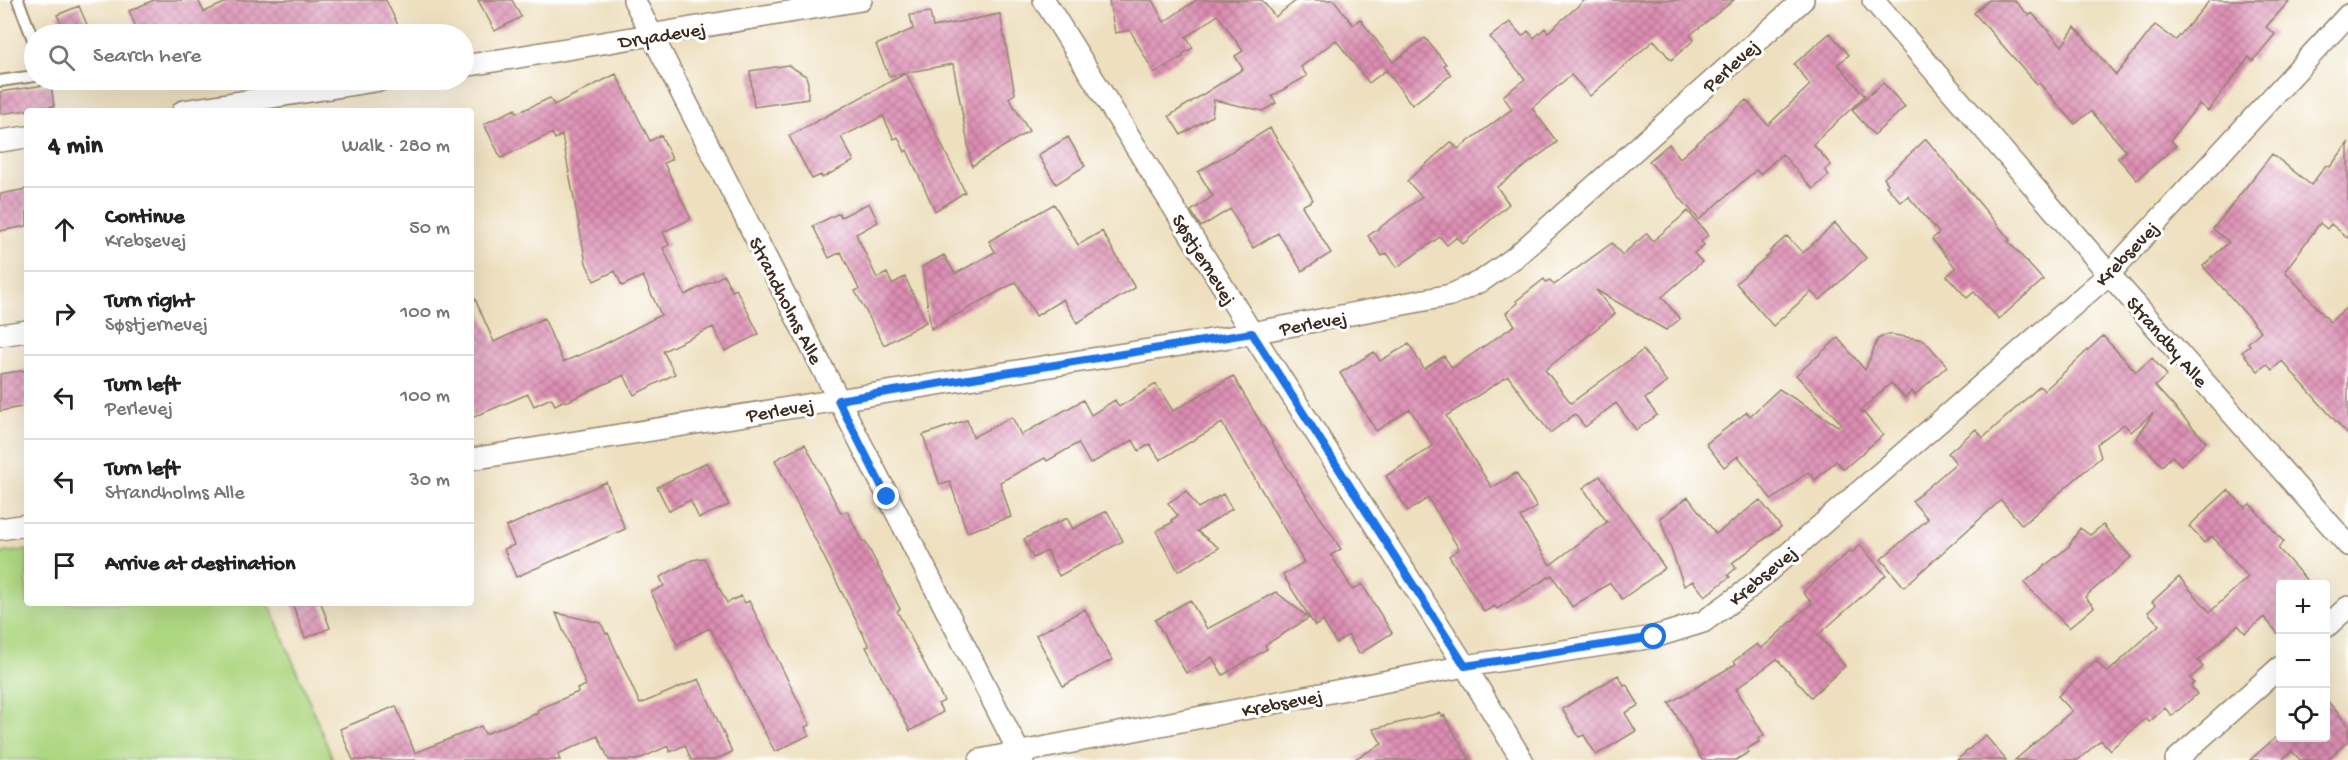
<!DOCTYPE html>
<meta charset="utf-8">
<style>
body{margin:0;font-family:"Gochi Hand",sans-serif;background:#f6f6f6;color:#222}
.controls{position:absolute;right:18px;bottom:18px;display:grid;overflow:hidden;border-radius:6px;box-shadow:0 6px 24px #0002}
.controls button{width:54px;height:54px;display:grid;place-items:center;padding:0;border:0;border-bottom:2px solid #e0e0e0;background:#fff;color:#222;font:30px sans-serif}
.stop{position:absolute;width:18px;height:18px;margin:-14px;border:4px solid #1a73e8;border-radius:50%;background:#fff}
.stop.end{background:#1a73e8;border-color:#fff;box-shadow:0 2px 6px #0008}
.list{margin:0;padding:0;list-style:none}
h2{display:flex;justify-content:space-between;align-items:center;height:78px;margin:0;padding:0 24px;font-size:26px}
h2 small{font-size:20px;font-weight:400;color:#767676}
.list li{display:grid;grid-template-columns:39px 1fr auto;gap:18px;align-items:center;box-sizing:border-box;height:84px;padding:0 24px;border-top:2px solid #e0e0e0}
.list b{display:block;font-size:22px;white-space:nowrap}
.list p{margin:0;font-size:20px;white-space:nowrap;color:#767676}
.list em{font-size:20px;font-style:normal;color:#767676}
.icon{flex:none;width:33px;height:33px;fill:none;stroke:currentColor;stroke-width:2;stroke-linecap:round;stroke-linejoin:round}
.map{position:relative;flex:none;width:2348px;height:760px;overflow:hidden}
.search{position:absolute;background:#fff;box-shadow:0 6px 24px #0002;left:24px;top:24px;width:450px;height:66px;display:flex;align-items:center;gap:15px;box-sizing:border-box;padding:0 21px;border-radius:33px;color:#767676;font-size:22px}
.panel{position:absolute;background:#fff;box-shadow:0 6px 24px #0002;left:24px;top:108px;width:450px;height:498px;border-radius:6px}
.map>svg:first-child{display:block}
.grass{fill:#aed782;stroke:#748050;stroke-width:1.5}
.building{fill:url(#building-cross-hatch)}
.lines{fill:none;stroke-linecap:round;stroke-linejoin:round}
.service-casing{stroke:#94856e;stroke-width:14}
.minor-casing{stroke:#94856e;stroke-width:24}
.service{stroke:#fff;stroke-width:10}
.minor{stroke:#fff;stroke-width:21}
.route{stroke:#1a73e8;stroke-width:8}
.labels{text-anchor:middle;stroke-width:6;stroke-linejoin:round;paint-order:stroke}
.street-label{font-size:20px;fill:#3b2a1e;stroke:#fff}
</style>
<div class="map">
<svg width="2348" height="760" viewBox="0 0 2348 760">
<defs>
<pattern id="building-cross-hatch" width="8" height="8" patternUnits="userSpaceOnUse" patternTransform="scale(1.5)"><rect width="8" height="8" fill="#dc8db2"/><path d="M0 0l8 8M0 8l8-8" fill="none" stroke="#b47390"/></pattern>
</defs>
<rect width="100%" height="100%" fill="#fff"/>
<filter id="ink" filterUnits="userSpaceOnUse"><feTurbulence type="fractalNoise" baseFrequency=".0167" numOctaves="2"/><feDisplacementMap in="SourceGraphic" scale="12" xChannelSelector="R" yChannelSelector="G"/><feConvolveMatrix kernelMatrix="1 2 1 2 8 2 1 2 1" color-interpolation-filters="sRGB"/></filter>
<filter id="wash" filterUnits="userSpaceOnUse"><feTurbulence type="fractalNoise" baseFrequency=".008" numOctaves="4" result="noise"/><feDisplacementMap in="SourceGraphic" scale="24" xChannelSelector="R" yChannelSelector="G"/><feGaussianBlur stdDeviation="1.35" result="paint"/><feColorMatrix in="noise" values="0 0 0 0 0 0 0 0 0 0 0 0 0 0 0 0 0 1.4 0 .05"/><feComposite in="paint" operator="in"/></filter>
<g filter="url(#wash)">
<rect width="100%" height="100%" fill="#eee0bf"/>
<path class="grass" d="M 27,550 L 27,603 L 269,603 L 333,760 L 0,760 L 0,553 Z"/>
<g id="blocks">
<path class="building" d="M 154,0 L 198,0 L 204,12 L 231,0 L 386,0 L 402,34 L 139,34 L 129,11 Z
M 478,0 L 512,0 L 521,17 L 495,31 Z
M 1109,0 L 1152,0 L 1164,22 L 1196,0 L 1262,0 L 1275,17 L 1297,0 L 1334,0 L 1353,25 L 1360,19 L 1393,62 L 1425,38 L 1446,64 L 1444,65 L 1451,75 L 1412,105 L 1386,70 L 1369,83 L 1336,40 L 1301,67 L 1307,76 L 1272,96 L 1276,103 L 1263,111 L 1214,100 L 1212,116 L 1181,135 L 1169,116 L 1243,69 L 1235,56 L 1243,51 L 1218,15 L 1186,37 L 1193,48 L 1182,54 L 1184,56 L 1154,73 L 1130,30 L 1115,33 Z
M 1585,0 L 1734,0 L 1690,35 L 1694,40 L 1671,60 L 1654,40 L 1590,96 L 1571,75 L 1532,108 L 1557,142 L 1497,187 L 1509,204 L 1463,244 L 1457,237 L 1447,245 L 1440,237 L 1397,267 L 1387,253 L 1382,256 L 1368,236 L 1422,197 L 1407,181 L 1451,142 L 1458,149 L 1512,109 L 1503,96 L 1525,79 L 1490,37 L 1510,22 L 1522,36 L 1528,31 L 1534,38 L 1545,28 L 1548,32 Z
M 1989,0 L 2014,0 L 2029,16 L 2032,13 L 2062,46 L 2075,27 L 2116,75 L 2155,25 L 2176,40 L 2210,0 L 2290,0 L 2266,27 L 2275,34 L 2253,61 L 2249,57 L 2208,111 L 2199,104 L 2171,140 L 2176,146 L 2137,180 L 2118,158 L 2126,151 L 2091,111 L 2075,124 L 2039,83 L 2037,84 L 1974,13 Z
M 79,6 L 91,34 L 66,34 L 57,15 Z
M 930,12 L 933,27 L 1000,14 L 1015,94 L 1009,98 L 1029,131 L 972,166 L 953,64 L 889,76 L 876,45 L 913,29 L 910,15 Z
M 1830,33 L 1849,55 L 1838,64 L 1865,96 L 1813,144 L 1831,165 L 1825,170 L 1829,175 L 1813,189 L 1782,154 L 1760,174 L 1756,170 L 1699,220 L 1649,161 L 1669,144 L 1680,158 L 1746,100 L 1768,125 L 1810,85 L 1794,64 Z
M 788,65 L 806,76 L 808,83 L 808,99 L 754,107 L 750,71 Z
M 906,73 L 965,192 L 935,211 L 907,150 L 905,152 L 898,137 L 894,139 L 883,116 L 841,137 L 854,161 L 822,178 L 821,175 L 812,179 L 789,136 Z
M 616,74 L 650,141 L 661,135 L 672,159 L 664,163 L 691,219 L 663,232 L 669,245 L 663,248 L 685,295 L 724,275 L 732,291 L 736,289 L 759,334 L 725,351 L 713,327 L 663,351 L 675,374 L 634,395 L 624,375 L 566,402 L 565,400 L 555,405 L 551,398 L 534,406 L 528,394 L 471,418 L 471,290 L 494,342 L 544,318 L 563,362 L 599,347 L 661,315 L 643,276 L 622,286 L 615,271 L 594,281 L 586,263 L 562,135 L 555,139 L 552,133 L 501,158 L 484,124 L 515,109 L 517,113 L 550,98 L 554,105 Z
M 1883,83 L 1905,107 L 1874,135 L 1852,110 Z
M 51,84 L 54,106 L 0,114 L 0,92 Z
M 1270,128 L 1310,194 L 1313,200 L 1302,206 L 1331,253 L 1302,271 L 1278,233 L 1253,248 L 1230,209 L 1201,227 L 1191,211 L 1213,196 L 1198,172 Z
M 1068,137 L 1085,166 L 1056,184 L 1038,155 Z
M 1926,139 L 2010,240 L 2008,241 L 2043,280 L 1999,319 L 1974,292 L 1967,298 L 1947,276 L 1956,268 L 1932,239 L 1939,233 L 1908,196 L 1901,202 L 1886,186 L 1888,184 L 1884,178 Z
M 2348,143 L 2348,238 L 2331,224 L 2327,229 L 2320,223 L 2285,271 L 2330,322 L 2348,306 L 2348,435 L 2282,361 L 2272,370 L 2267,364 L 2258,371 L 2242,352 L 2250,345 L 2248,343 L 2261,331 L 2203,266 L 2229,242 L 2213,229 L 2272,154 L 2311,185 L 2326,165 L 2330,167 Z
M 27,189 L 27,226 L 0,231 L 0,194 Z
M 869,203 L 878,222 L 856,234 L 877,278 L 887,273 L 892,284 L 905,277 L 926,322 L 884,345 L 855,291 L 859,289 L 841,252 L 829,258 L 813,226 L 839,213 L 841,217 Z
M 1054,204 L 1078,245 L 1102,231 L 1135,288 L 1077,323 L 1063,299 L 1036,316 L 1016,282 L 931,329 L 922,267 L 944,255 L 955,274 L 995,252 L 989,241 Z
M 1688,211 L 1708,235 L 1701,241 L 1704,245 L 1694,253 L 1702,262 L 1662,297 L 1680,319 L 1666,330 L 1596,290 L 1615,314 L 1545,370 L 1571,403 L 1643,350 L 1667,382 L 1645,399 L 1657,415 L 1636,430 L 1616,403 L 1585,427 L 1575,414 L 1550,433 L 1508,376 L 1446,416 L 1492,488 L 1516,473 L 1537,507 L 1520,517 L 1550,565 L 1607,522 L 1583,488 L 1600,476 L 1665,568 L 1622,599 L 1610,583 L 1572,607 L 1552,575 L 1497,609 L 1495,606 L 1484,612 L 1449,556 L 1459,549 L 1428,498 L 1408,511 L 1386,476 L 1433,446 L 1410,409 L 1376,431 L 1340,373 L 1374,352 L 1380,361 L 1409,344 L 1424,369 L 1444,356 L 1452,368 L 1515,325 L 1506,313 L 1518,303 L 1516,301 L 1544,279 L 1546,282 L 1550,280 L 1554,285 L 1612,243 L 1622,255 L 1647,233 L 1653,241 Z
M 1835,223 L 1866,258 L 1820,300 L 1811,292 L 1773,326 L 1736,283 L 1771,253 L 1770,251 L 1787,236 L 1803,253 Z
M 1888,334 L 1924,340 L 1947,366 L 1915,395 L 1912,391 L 1905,398 L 1891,383 L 1861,410 L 1883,435 L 1844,469 L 1836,461 L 1815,480 L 1808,472 L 1772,500 L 1738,456 L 1724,467 L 1706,444 L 1747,412 L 1750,416 L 1779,389 L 1838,426 L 1841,423 L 1796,375 L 1838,338 L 1865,370 L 1878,339 Z
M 2103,336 L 2136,372 L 2152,358 L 2167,375 L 2155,386 L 2206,442 L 2181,465 L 2172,456 L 2162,466 L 2137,438 L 2153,413 L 2131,432 L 2124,424 L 2097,444 L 2101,457 L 2022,525 L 2001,500 L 1904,587 L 1881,559 L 1928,519 L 1912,501 L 1956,463 L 1948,453 L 1976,429 L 1983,438 L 2040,386 L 2044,391 Z
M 27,370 L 27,406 L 0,411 L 0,374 Z
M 1233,376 L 1284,462 L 1341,549 L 1331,555 L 1353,590 L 1362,584 L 1392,633 L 1359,654 L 1348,635 L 1336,643 L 1323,621 L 1315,626 L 1283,575 L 1304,562 L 1222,423 L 1160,460 L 1150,444 L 1139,451 L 1133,440 L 1090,464 L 1078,443 L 1047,461 L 1045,458 L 1000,482 L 1011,517 L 967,532 L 950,482 L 940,485 L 923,435 L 967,420 L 973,437 L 1012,417 L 1021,435 L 1083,400 L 1091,415 L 1115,400 L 1119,407 L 1156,384 L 1173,411 Z
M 805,444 L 841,513 L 847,511 L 863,542 L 865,541 L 900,609 L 897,611 L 944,701 L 938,704 L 943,712 L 910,731 L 866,647 L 869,646 L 775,460 Z
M 707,462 L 729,505 L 699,518 L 690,500 L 669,511 L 657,487 Z
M 606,482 L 625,529 L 516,577 L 504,549 L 514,545 L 506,527 Z
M 2228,490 L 2245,508 L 2250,504 L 2284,542 L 2278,548 L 2311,585 L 2280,585 L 2280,636 L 2264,617 L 2245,633 L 2238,625 L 2198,661 L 2203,667 L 2190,678 L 2194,683 L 2191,686 L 2197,694 L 2172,716 L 2165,708 L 2149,722 L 2146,718 L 2110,750 L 2101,740 L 2078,760 L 2015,760 L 2072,711 L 2058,696 L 2096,661 L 2107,673 L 2159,625 L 2148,612 L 2156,605 L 2152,602 L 2179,577 L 2210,612 L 2248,577 L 2212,536 L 2204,543 L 2189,526 Z
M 1186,491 L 1198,508 L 1223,494 L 1232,509 L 1197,531 L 1219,548 L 1178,571 L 1156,531 L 1173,522 L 1171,520 L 1178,516 L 1168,503 Z
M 1688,497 L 1716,534 L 1760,500 L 1781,527 L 1732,563 L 1736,568 L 1728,575 L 1730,577 L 1705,596 L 1693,581 L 1684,586 L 1660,518 Z
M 1107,511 L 1123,541 L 1059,576 L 1047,551 L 1033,558 L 1024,539 L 1067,518 L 1073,529 Z
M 2103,525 L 2131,557 L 2085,597 L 2094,607 L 2069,628 L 2024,583 L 2069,546 L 2080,528 L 2090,535 Z
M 1860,545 L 1886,575 L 1818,635 L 1845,666 L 1811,697 L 1777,659 L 1736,689 L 1764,735 L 1758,739 L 1760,741 L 1747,749 L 1749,752 L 1736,760 L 1702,760 L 1669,703 L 1736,664 L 1734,661 L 1757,644 L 1761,649 L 1812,603 L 1803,592 L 1850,551 L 1851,553 Z
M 704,558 L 727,603 L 741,596 L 745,603 L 749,601 L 810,725 L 805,727 L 809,735 L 775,752 L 710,628 L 677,644 L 651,592 L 664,586 L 660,577 L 692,560 Z
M 1276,592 L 1309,618 L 1265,645 L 1267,649 L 1223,675 L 1212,657 L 1186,673 L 1155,620 L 1190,600 L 1207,629 Z
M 292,603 L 321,603 L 330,628 L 305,638 Z
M 1085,609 L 1112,660 L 1063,686 L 1036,635 Z
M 556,613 L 601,623 L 606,634 L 608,633 L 640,704 L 699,679 L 732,752 L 714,760 L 691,760 L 685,745 L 670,752 L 668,746 L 637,760 L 609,760 L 598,736 L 558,754 L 560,760 L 353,760 L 340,729 L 396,706 L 415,753 L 481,726 L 485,734 L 538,713 L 537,710 L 578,692 L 577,689 L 586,685 Z
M 1618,675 L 1624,685 L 1626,684 L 1639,705 L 1625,713 L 1636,731 L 1596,755 L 1584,735 L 1579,737 L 1562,709 Z
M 2325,698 L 2348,725 L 2348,741 L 2327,760 L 2300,760 L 2292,751 L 2282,760 L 2250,760 L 2275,738 L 2325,738 Z
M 1440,713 L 1442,716 L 1444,715 L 1470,760 L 1353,760 L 1382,744 L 1373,729 Z
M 1985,735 L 2006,760 L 1957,760 Z"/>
</g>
</g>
<g filter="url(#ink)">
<use href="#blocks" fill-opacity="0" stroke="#94856e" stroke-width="1.5"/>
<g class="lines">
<g class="service-casing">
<path id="service" d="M 18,0 L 34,42
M 0,81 L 34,76"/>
</g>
<g class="minor-casing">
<path id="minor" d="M 634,0 L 1023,760
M 1044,0 L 1252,333 L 1465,666 L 1522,760
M 1873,0 L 2109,274 L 2348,545
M 464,66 L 861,0
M 183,111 L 381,80
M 0,141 L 27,137
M 0,335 L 27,331
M 471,459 L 1236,336 L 1451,295 L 1483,280 L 1514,258 L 1803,0
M 0,529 L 27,525
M 2326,627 L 2348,607
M 980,760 L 1465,666 L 1654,637 L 1703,622 L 1743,593 L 2109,274 L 2348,15
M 2176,760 L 2280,667"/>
</g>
<use href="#service" class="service"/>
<use href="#minor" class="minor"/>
</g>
</g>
<g class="lines" filter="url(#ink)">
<path class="route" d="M 887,497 L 838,400 L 1252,333 L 1465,666 L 1654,637"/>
</g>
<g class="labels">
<g class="street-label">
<text transform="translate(662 34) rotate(-9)" y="7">Dryadevej</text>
<text transform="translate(1730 65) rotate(-42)" y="7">Perlevej</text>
<text transform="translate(2126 253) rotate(-46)" y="7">Krebsevej</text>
<text transform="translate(1205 259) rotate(58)" y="7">Søstjernevej</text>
<text transform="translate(787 300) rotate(63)" y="7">Strandholms Alle</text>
<text transform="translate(1313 322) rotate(-10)" y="7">Perlevej</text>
<text transform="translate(2168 341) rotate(49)" y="7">Strandby Alle</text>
<text transform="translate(780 409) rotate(-9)" y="7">Perlevej</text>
<text transform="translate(1762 575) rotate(-40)" y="7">Krebsevej</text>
<text transform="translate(1282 702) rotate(-11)" y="7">Krebsevej</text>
</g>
</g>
</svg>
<div class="controls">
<button>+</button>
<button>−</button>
<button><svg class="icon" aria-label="locate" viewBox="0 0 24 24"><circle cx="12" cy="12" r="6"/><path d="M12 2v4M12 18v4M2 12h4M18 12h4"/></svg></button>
</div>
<div class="stop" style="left:1654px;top:637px"></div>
<div class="stop end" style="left:887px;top:497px"></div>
<div class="search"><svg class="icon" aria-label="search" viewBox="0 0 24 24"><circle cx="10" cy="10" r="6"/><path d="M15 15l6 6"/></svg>Search here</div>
<section class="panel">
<h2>4 min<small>Walk · 280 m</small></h2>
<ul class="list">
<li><svg class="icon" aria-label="ahead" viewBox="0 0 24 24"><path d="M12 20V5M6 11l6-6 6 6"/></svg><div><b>Continue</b><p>Krebsevej</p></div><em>50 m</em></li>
<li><svg class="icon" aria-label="right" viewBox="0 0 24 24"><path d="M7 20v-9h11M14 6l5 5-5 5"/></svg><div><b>Turn right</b><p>Søstjernevej</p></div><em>100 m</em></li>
<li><svg class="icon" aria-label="left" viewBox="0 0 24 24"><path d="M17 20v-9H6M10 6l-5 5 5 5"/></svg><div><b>Turn left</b><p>Perlevej</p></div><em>100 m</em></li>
<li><svg class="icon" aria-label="left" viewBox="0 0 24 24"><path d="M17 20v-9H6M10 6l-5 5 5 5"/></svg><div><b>Turn left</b><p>Strandholms Alle</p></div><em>30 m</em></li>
<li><svg class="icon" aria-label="arrive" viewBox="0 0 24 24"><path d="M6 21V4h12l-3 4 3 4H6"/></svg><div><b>Arrive at destination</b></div></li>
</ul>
</section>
</div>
